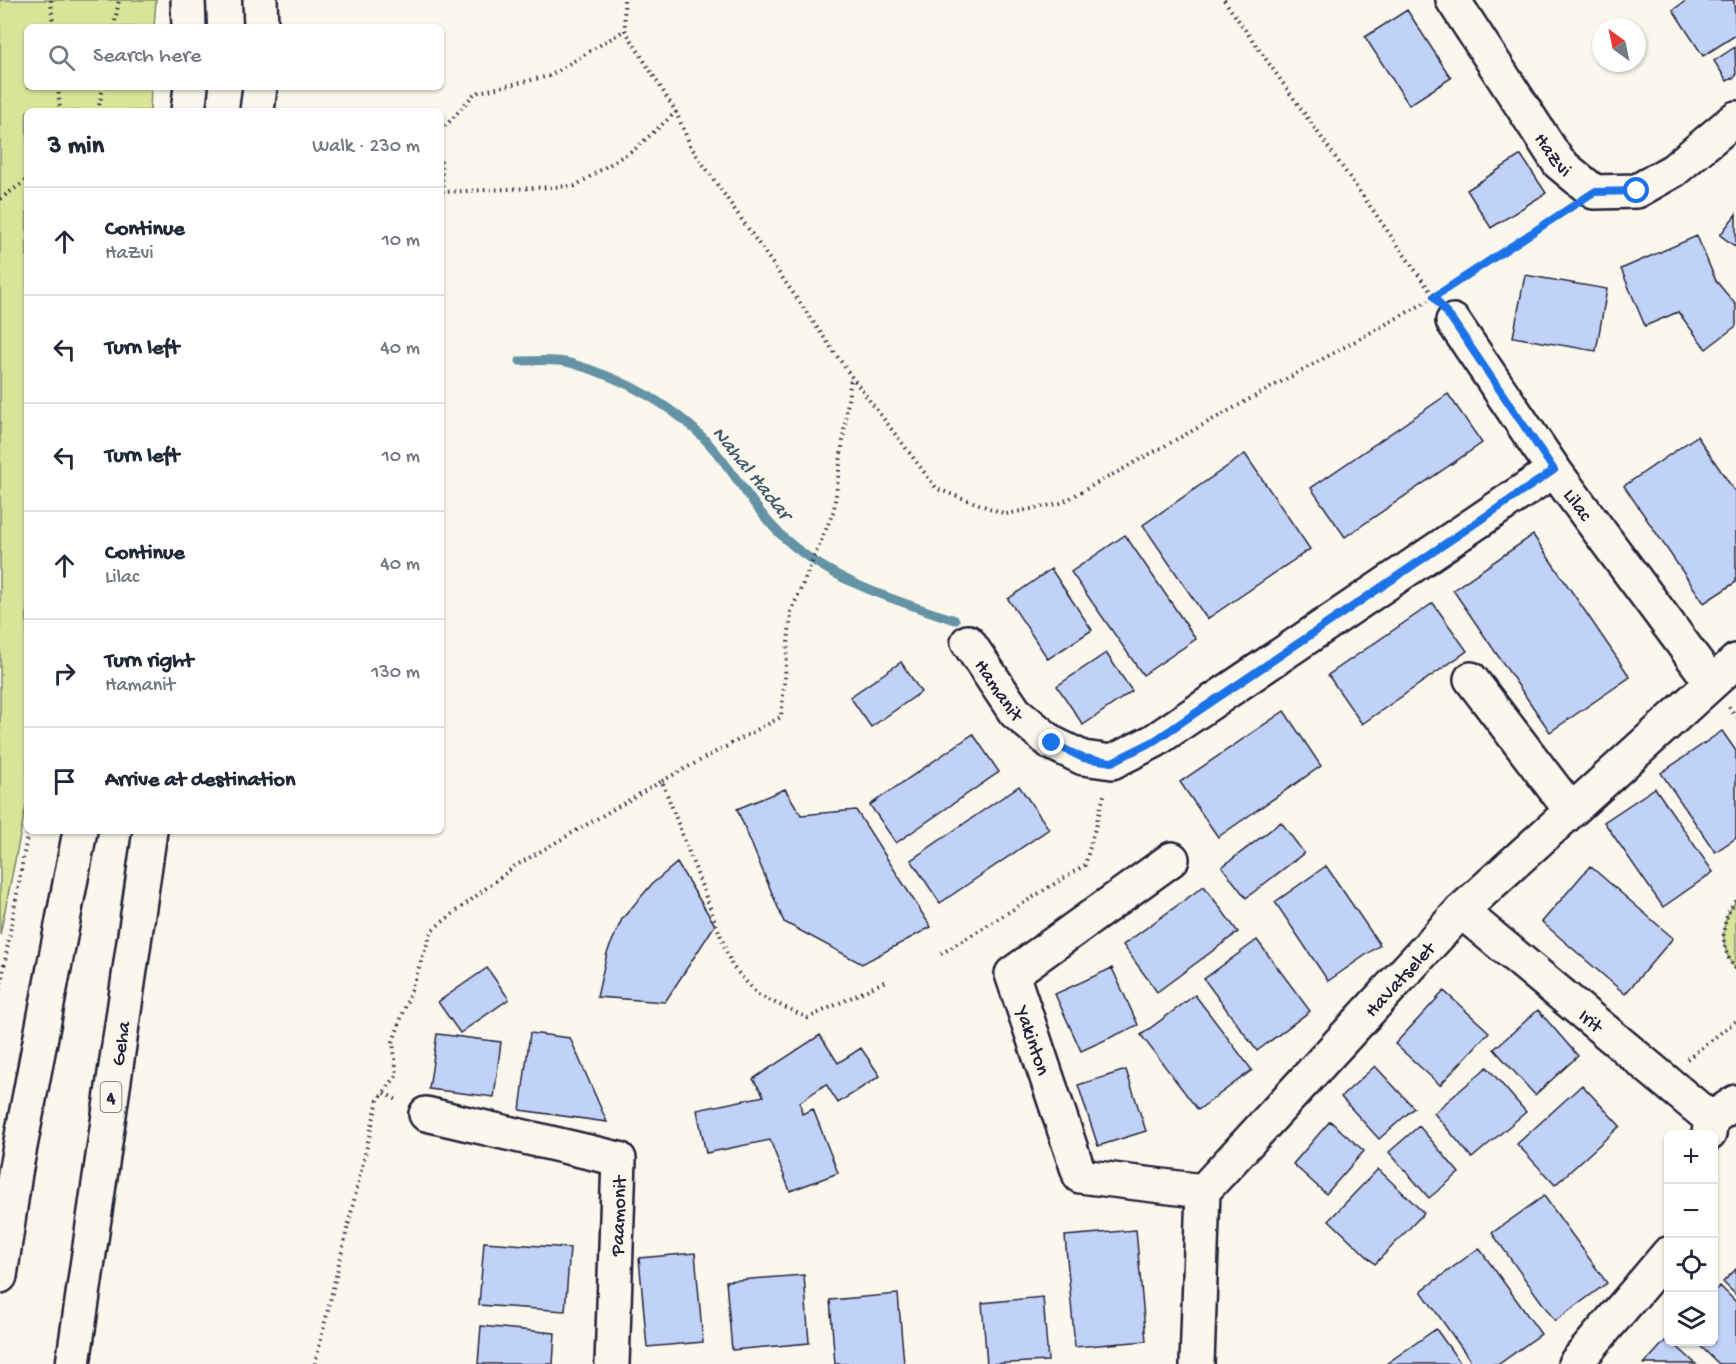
<!DOCTYPE html>
<meta charset="utf-8">
<style>
body{margin:0;font-family:"Gochi Hand",sans-serif;background:#f6f6f7;color:#1f2937}
.controls{position:absolute;right:18px;bottom:18px;display:grid;overflow:hidden;border-radius:9px;box-shadow:0 2px 4px #0004}
.controls button{width:54px;height:54px;display:grid;place-items:center;padding:0;border:0;border-bottom:2px solid #e0e1e3;background:#fff;color:#1f2937;font:30px sans-serif}
.compass{position:absolute;left:1592px;top:18px;width:54px;height:54px;border-radius:50%;background:#fff;box-shadow:0 2px 4px #0004;rotate:327deg}
.stop{position:absolute;width:18px;height:18px;margin:-14px;border:4px solid #1a73e8;border-radius:50%;background:#fff}
.stop.end{background:#1a73e8;border-color:#fff;box-shadow:0 2px 6px #0008}
.list{margin:0;padding:0;list-style:none}
h2{display:flex;justify-content:space-between;align-items:center;height:78px;margin:0;padding:0 24px;font-size:26px}
h2 small{font-size:20px;font-weight:400;color:#747a83}
.list li{display:grid;grid-template-columns:39px 1fr auto;gap:18px;align-items:center;box-sizing:border-box;height:108px;padding:0 24px;border-top:2px solid #e0e1e3}
.list b{display:block;font-size:22px;white-space:nowrap}
.list p{margin:0;font-size:20px;white-space:nowrap;color:#747a83}
.list em{font-size:20px;font-style:normal;color:#747a83}
.icon{flex:none;width:33px;height:33px;fill:none;stroke:currentColor;stroke-width:2;stroke-linecap:round;stroke-linejoin:round}
.map{position:relative;flex:none;width:1736px;height:1364px;overflow:hidden}
.search{position:absolute;background:#fff;box-shadow:0 2px 4px #0004;left:24px;top:24px;width:420px;height:66px;display:flex;align-items:center;gap:15px;box-sizing:border-box;padding:0 21px;border-radius:9px;color:#747a83;font-size:22px}
.panel{position:absolute;background:#fff;box-shadow:0 2px 4px #0004;left:24px;top:108px;width:420px;height:726px;border-radius:9px}
.map>svg:first-child{display:block}
.green{fill:#d6e598;stroke:#7c846a;stroke-width:1.5}
.lines{fill:none;stroke-linecap:round;stroke-linejoin:round}
.stream{stroke:#6393a4;stroke-width:9}
.building{fill:#c1d2f8;stroke:#22223b;stroke-width:1.5}
.minor-casing{stroke:#22223b;stroke-width:38}
.highway-casing{stroke:#22223b;stroke-width:38}
.path{stroke:#22223b;stroke-width:4;stroke-dasharray:1.5 4.5;stroke-linecap:butt}
.minor{stroke:#fbf7ec;stroke-width:33}
.highway{stroke:#fbf7ec;stroke-width:33}
.route{stroke:#1a73e8;stroke-width:8}
.labels{text-anchor:middle;stroke-width:4.5;stroke-linejoin:round;paint-order:stroke}
.shield{fill:#fbf7ec;stroke:#636270;stroke-width:1.5}
.shield-label{font-size:18px;font-weight:bold;fill:#22223b}
.street-label{font-size:20px;fill:#22223b;stroke:#fbf7ec}
.water-label{font-size:21px;font-style:italic;fill:#435b70;stroke:#fbf7ec}
</style>
<div class="map">
<svg width="1736" height="1364" viewBox="0 0 1736 1364">
<rect width="100%" height="100%" fill="#fbf7ec"/>
<filter id="ink" filterUnits="userSpaceOnUse"><feTurbulence type="fractalNoise" baseFrequency=".0167" numOctaves="2"/><feDisplacementMap in="SourceGraphic" scale="12" xChannelSelector="R" yChannelSelector="G"/><feConvolveMatrix kernelMatrix="1 2 1 2 8 2 1 2 1" color-interpolation-filters="sRGB"/></filter>
<g filter="url(#ink)">
<path class="green" d="M 0,0 L 156,0 L 154,27 L 27,27 L 27,87 L 151,87 L 150,111 L 27,111 L 27,801 L 0,935 Z
M 1736,901 L 1736,970 C 1720,949 1719,922 1736,901 Z"/>
<g class="lines">
<path class="stream" d="M 520,361 C 536,361 555,359 570,363 C 624,378 680,408 716,452 C 737,477 754,508 777,531 C 824,579 893,600 955,620"/>
</g>
<path class="building" d="M 1687,0 L 1734,0 L 1736,35 L 1703,56 L 1673,10 Z
M 1407,10 L 1451,78 L 1409,105 L 1365,37 Z
M 1735,47 L 1736,76 L 1727,81 L 1714,61 Z
M 1521,155 L 1546,193 L 1491,228 L 1467,190 Z
M 1736,214 L 1736,247 L 1720,235 Z
M 1697,236 L 1716,281 L 1736,305 L 1736,326 L 1706,349 L 1678,312 L 1645,326 L 1621,269 Z
M 1525,275 L 1607,289 L 1596,351 L 1513,337 Z
M 1448,394 L 1482,443 L 1345,537 L 1311,488 Z
M 1697,436 L 1736,493 L 1736,582 L 1704,603 L 1624,486 Z
M 1245,454 L 1310,549 L 1207,619 L 1143,525 Z
M 1125,535 L 1196,639 L 1143,675 L 1071,572 Z
M 1533,535 L 1630,677 L 1550,732 L 1453,590 Z
M 1051,569 L 1092,630 L 1048,659 L 1008,599 Z
M 1433,603 L 1467,651 L 1362,724 L 1328,675 Z
M 1106,653 L 1132,691 L 1083,725 L 1057,686 Z
M 901,662 L 921,692 L 871,727 L 850,697 Z
M 1284,711 L 1321,766 L 1218,837 L 1180,782 Z
M 1722,731 L 1736,751 L 1736,838 L 1715,852 L 1661,773 Z
M 973,734 L 999,772 L 896,843 L 870,805 Z
M 1019,786 L 1049,829 L 940,903 L 911,860 Z
M 1655,788 L 1713,872 L 1663,907 L 1604,822 Z
M 785,789 L 801,815 L 856,810 L 931,927 L 862,964 L 784,922 L 737,809 Z
M 1281,822 L 1304,853 L 1246,898 L 1222,867 Z
M 677,863 L 715,925 L 665,1002 L 597,997 L 607,953 L 622,919 L 652,884 Z
M 1326,866 L 1380,945 L 1328,981 L 1275,902 Z
M 1590,866 L 1673,938 L 1625,994 L 1542,922 Z
M 1204,886 L 1238,932 L 1157,992 L 1123,945 Z
M 1257,940 L 1310,1011 L 1257,1051 L 1204,979 Z
M 487,968 L 509,999 L 460,1033 L 438,1002 Z
M 1112,968 L 1138,1025 L 1081,1051 L 1055,994 Z
M 1444,991 L 1489,1032 L 1440,1085 L 1395,1044 Z
M 1195,995 L 1252,1070 L 1198,1110 L 1141,1035 Z
M 1538,1010 L 1578,1056 L 1535,1095 L 1494,1049 Z
M 530,1033 L 570,1038 L 607,1122 L 520,1110 Z
M 437,1034 L 501,1042 L 494,1097 L 429,1089 Z
M 820,1035 L 838,1063 L 861,1048 L 880,1076 L 838,1103 L 826,1084 L 800,1102 L 802,1114 L 813,1109 L 838,1173 L 790,1191 L 770,1140 L 706,1153 L 697,1110 L 764,1096 L 753,1079 Z
M 1375,1066 L 1414,1108 L 1379,1139 L 1341,1097 Z
M 1487,1067 L 1526,1112 L 1472,1158 L 1434,1113 Z
M 1126,1070 L 1146,1131 L 1098,1146 L 1078,1085 Z
M 1582,1085 L 1620,1126 L 1555,1185 L 1517,1144 Z
M 1330,1121 L 1364,1151 L 1326,1194 L 1293,1164 Z
M 1419,1126 L 1459,1173 L 1429,1198 L 1389,1152 Z
M 1378,1169 L 1424,1213 L 1375,1264 L 1329,1220 Z
M 1544,1196 L 1607,1283 L 1555,1321 L 1492,1233 Z
M 1136,1230 L 1146,1341 L 1075,1347 L 1065,1236 Z
M 484,1242 L 570,1248 L 565,1311 L 479,1305 Z
M 1479,1248 L 1541,1334 L 1499,1364 L 1473,1364 L 1421,1291 Z
M 695,1253 L 703,1342 L 647,1347 L 639,1258 Z
M 1736,1269 L 1736,1295 L 1723,1282 Z
M 804,1275 L 809,1343 L 732,1350 L 726,1281 Z
M 1720,1286 L 1736,1302 L 1736,1364 L 1719,1364 L 1696,1342 L 1714,1342 L 1714,1292 Z
M 898,1294 L 904,1364 L 835,1364 L 830,1300 Z
M 1043,1297 L 1048,1361 L 987,1364 L 982,1303 Z
M 481,1326 L 555,1333 L 553,1364 L 478,1364 Z
M 1436,1329 L 1461,1364 L 1386,1364 Z
M 1668,1338 L 1668,1342 L 1672,1342 L 1696,1364 L 1644,1364 Z"/>
<g class="lines">
<g class="minor-casing">
<g id="minor">
<path id="s1" d="M 1453,0 L 1559,163 L 1594,192 L 1637,191 L 1674,170 L 1736,118"/>
<path id="s2" d="M 1453,321 L 1554,470 L 1711,682"/>
<path id="s3" d="M 968,642 L 1015,712 L 1052,743 L 1083,758 L 1112,762 L 1154,741 L 1554,470"/>
<path d="M 1471,679 L 1570,809"/>
<path id="s4" d="M 1172,859 L 1012,974 L 1080,1176 L 1203,1191"/>
<path id="s5" d="M 1461,911 L 1711,1119 L 1709,1134"/>
<path d="M 426,1114 L 619,1159 L 612,1364"/>
<path d="M 1711,1119 L 1736,1102"/>
<path id="s6" d="M 1197,1364 L 1203,1191 L 1461,911 L 1736,661"/>
<path d="M 1575,1364 L 1668,1254"/>
</g>
</g>
<g class="highway-casing">
<g id="highway">
<path d="M 188,0 L 189,27"/>
<path d="M 260,0 L 261,27"/>
<path d="M 188,111 L 191,87"/>
<path d="M 257,111 L 260,87"/>
<path d="M 0,1276 L 15,1173 L 80,831"/>
<path id="s7" d="M 73,1364 L 150,831"/>
</g>
</g>
<path class="path" d="M 51,0 L 53,27
M 624,0 L 625,30 L 676,112 L 691,147 L 851,376 L 937,489 L 1006,514 L 1061,503 L 1428,301
M 1224,0 L 1435,298
M 114,27 L 119,0
M 58,87 L 60,111
M 98,111 L 103,87
M 441,131 L 475,93 L 549,76 L 625,30
M 441,161 L 443,192 L 575,186 L 636,148 L 676,112
M 0,199 L 27,180
M 1447,289 L 1566,210
M 1729,707 L 1736,717
M 662,781 L 781,717 L 791,612 L 834,510 L 851,377
M 1736,901 C 1719,922 1720,949 1736,970
M 941,954 L 1085,865 L 1105,792
M 0,989 L 28,831
M 1687,1059 L 1736,1021
M 384,1093 L 399,1101
M 315,1364 L 378,1100 L 397,1075 L 393,1042 L 432,930 L 515,866 L 662,781 L 732,966 L 758,995 L 808,1018 L 888,980"/>
<use href="#minor" class="minor"/>
<use href="#highway" class="highway"/>
</g>
</g>
<g class="lines" filter="url(#ink)">
<path class="route" d="M 1052,743 L 1083,758 L 1112,762 L 1154,741 L 1554,470 L 1453,321 L 1434,297 L 1594,192 L 1637,191"/>
</g>
<g class="labels">
<rect class="shield" x="100.5" y="1082" width="21" height="30" rx="4.5"/>
<g class="shield-label">
<text x="111" y="1103">4</text>
</g>
<g class="street-label">
<text dy="7" stroke="none"><textPath href="#s1" startOffset="184">HaZvi</textPath></text>
<text dy="7" stroke="none"><textPath href="#s2" startOffset="222">Lilac</textPath></text>
<text dy="7" stroke="none"><textPath href="#s3" startOffset="57">Hamanit</textPath></text>
<text dy="7" stroke="none"><textPath href="#s6" startOffset="462">HaVatselet</textPath></text>
<text dy="7" stroke="none"><textPath href="#s5" startOffset="170">Irit</textPath></text>
<text dy="7" stroke="none"><textPath href="#s4" startOffset="267">Yakinton</textPath></text>
<text dy="7" stroke="none"><textPath href="#s7" startOffset="324">Geha</textPath></text>
<text transform="translate(617 1216) rotate(-88)" y="7">Paamonit</text>
</g>
<g class="water-label">
<text transform="translate(753 472) rotate(51)" y="7">Nahal Hadar</text>
</g>
</g>
</svg>
<div class="controls">
<button>+</button>
<button>−</button>
<button><svg class="icon" aria-label="locate" viewBox="0 0 24 24"><circle cx="12" cy="12" r="6"/><path d="M12 2v4M12 18v4M2 12h4M18 12h4"/></svg></button>
<button><svg class="icon" aria-label="layers" viewBox="0 0 24 24"><path d="M12 4l9 5-9 5-9-5zM3 14l9 5 9-5"/></svg></button>
</div>
<svg class="compass" viewBox="-18 -18 36 36"><path d="M0-13l5 13h-10z" fill="#e53935"/><path d="M0 13l5-13h-10z" fill="#747a83"/></svg>
<div class="stop" style="left:1637px;top:191px"></div>
<div class="stop end" style="left:1052px;top:743px"></div>
<div class="search"><svg class="icon" aria-label="search" viewBox="0 0 24 24"><circle cx="10" cy="10" r="6"/><path d="M15 15l6 6"/></svg>Search here</div>
<section class="panel">
<h2>3 min<small>Walk · 230 m</small></h2>
<ul class="list">
<li><svg class="icon" aria-label="ahead" viewBox="0 0 24 24"><path d="M12 20V5M6 11l6-6 6 6"/></svg><div><b>Continue</b><p>HaZvi</p></div><em>10 m</em></li>
<li><svg class="icon" aria-label="left" viewBox="0 0 24 24"><path d="M17 20v-9H6M10 6l-5 5 5 5"/></svg><div><b>Turn left</b></div><em>40 m</em></li>
<li><svg class="icon" aria-label="left" viewBox="0 0 24 24"><path d="M17 20v-9H6M10 6l-5 5 5 5"/></svg><div><b>Turn left</b></div><em>10 m</em></li>
<li><svg class="icon" aria-label="ahead" viewBox="0 0 24 24"><path d="M12 20V5M6 11l6-6 6 6"/></svg><div><b>Continue</b><p>Lilac</p></div><em>40 m</em></li>
<li><svg class="icon" aria-label="right" viewBox="0 0 24 24"><path d="M7 20v-9h11M14 6l5 5-5 5"/></svg><div><b>Turn right</b><p>Hamanit</p></div><em>130 m</em></li>
<li><svg class="icon" aria-label="arrive" viewBox="0 0 24 24"><path d="M6 21V4h12l-3 4 3 4H6"/></svg><div><b>Arrive at destination</b></div></li>
</ul>
</section>
</div>
